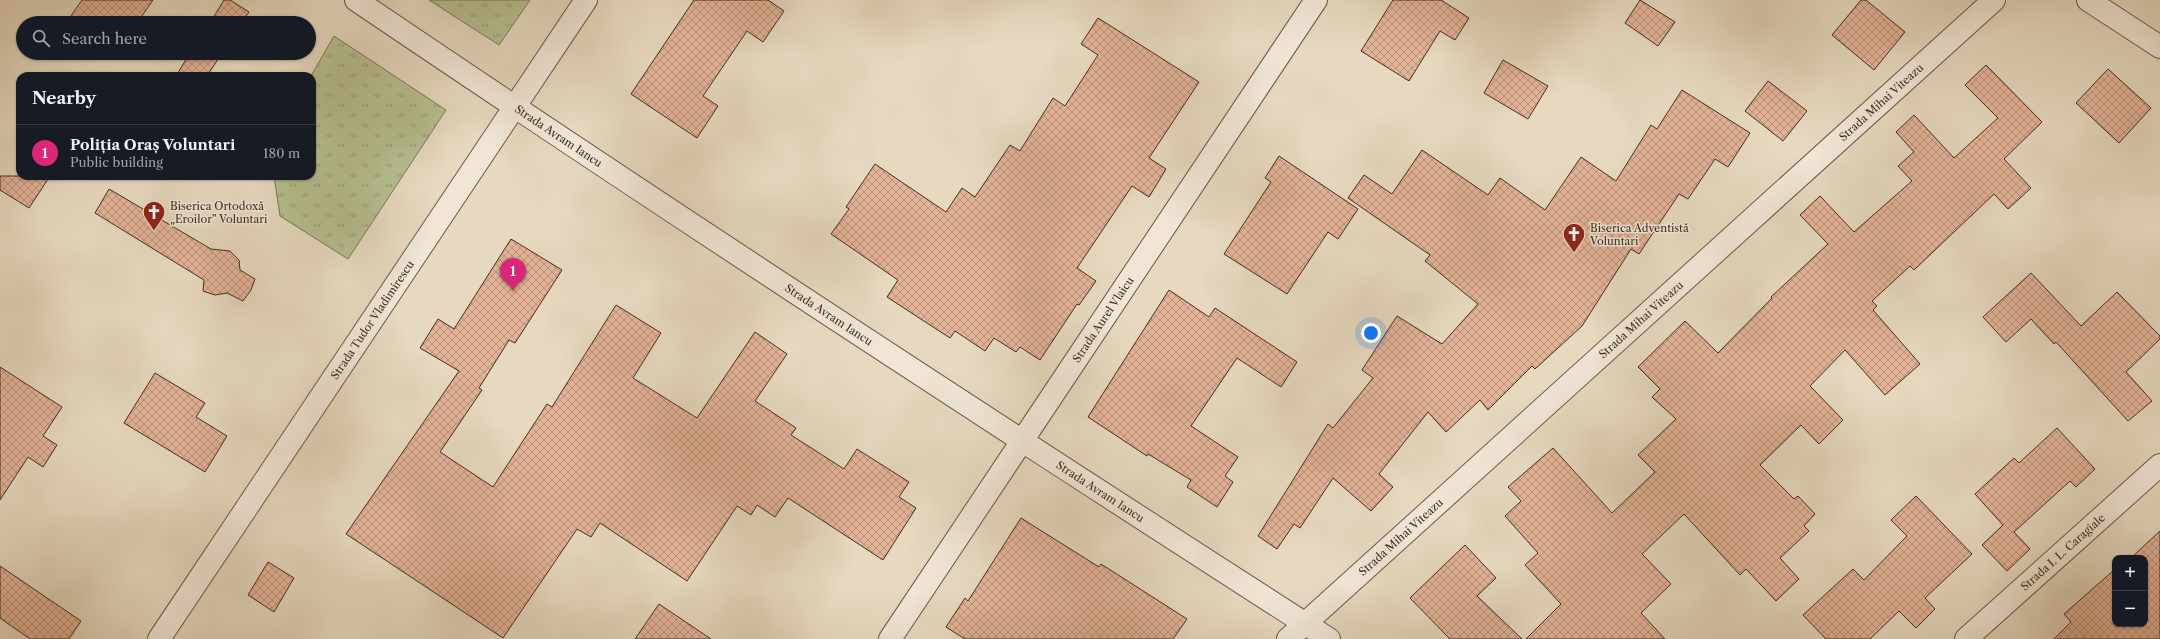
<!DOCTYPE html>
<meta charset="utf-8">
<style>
body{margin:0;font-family:"Libre Caslon Text",serif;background:#242831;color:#f1f3f6}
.controls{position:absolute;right:12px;bottom:12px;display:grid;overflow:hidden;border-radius:8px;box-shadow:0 1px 3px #0004}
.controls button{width:36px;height:36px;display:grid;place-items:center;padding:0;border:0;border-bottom:1px solid #363941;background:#171b24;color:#f1f3f6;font:20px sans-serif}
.you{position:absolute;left:1371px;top:333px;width:14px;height:14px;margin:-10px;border:3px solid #fff;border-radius:50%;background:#1a73e8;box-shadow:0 0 0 6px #1a73e833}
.badge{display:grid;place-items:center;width:26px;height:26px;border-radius:50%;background:#db2777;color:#fff;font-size:13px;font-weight:700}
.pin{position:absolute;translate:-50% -33px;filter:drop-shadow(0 1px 2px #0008)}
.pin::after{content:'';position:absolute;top:21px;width:14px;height:12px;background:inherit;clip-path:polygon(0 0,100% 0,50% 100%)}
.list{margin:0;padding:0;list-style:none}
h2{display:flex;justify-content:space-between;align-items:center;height:52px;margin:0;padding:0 16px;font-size:17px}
h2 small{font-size:13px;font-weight:400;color:#9ea1a6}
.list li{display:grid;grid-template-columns:26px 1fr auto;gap:12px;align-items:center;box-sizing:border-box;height:56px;padding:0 16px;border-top:1px solid #363941}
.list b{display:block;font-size:15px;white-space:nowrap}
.list p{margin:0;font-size:13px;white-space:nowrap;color:#9ea1a6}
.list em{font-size:13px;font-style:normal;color:#9ea1a6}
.icon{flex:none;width:22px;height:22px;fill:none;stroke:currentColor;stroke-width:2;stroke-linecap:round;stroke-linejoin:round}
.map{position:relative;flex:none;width:2160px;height:639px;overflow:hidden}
.search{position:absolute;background:#171b24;box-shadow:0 1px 3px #0004;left:16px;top:16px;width:300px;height:44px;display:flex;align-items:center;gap:10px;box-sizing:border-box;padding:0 14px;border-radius:22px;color:#9ea1a6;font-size:15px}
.panel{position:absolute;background:#171b24;box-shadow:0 1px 3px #0004;left:16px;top:72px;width:300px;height:108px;border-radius:12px}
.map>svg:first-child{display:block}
.grass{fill:url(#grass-tufts);stroke:#7d7658}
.building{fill:url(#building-cross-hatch);stroke:#442c20}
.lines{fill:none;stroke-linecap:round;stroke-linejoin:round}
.minor-casing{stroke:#6c5748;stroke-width:24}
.tertiary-casing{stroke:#6c5748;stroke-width:24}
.minor{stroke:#efe6d6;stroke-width:22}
.tertiary{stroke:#efe6d6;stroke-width:22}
.labels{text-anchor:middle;stroke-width:3;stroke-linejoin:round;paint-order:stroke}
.street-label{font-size:11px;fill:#442c20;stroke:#efe6d6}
.poi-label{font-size:11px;fill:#442c20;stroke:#efe6d6;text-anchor:start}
</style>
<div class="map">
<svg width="2160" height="639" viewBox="0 0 2160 639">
<defs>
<pattern id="grass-tufts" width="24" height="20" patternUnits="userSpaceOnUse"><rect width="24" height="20" fill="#b6bf91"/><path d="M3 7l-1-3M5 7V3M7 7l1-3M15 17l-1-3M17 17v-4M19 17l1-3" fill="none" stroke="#969b76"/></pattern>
<pattern id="building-cross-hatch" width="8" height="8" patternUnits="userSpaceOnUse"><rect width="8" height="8" fill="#e3b398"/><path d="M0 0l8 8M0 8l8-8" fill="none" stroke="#ba927c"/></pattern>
</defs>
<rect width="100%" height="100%" fill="#e6d9c0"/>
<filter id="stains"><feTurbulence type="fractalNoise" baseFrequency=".005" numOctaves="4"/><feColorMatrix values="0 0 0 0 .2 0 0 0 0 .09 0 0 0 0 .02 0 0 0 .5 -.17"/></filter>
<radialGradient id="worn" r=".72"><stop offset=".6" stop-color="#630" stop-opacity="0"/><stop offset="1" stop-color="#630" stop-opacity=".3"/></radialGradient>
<path class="grass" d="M 429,0 L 530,0 L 499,45 Z
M 334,36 L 446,110 L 348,259 L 280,216 L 274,176 L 312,176 L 311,76 Z"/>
<path class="building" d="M 82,0 L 153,0 L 137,23 L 72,23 L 68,20 Z
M 224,0 L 230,0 L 249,12 L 241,23 L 210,23 Z
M 694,0 L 768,0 L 784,11 L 763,42 L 747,31 L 703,96 L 718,106 L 697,138 L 631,94 Z
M 1393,0 L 1441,0 L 1469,18 L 1455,40 L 1440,31 L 1409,81 L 1361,51 Z
M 1640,0 L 1675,22 L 1658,46 L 1625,23 Z
M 1861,0 L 1866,0 L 1905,32 L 1874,70 L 1832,35 Z
M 1098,18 L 1199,82 L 1149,158 L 1166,169 L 1149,197 L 1132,186 L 1077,268 L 1096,281 L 1079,305 L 1077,304 L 1040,360 L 1020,347 L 1016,352 L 994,338 L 985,351 L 955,331 L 950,338 L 887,297 L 898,280 L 831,234 L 849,209 L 846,207 L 875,164 L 946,212 L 962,188 L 975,197 L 1010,145 L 1020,151 L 1053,98 L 1065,106 L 1098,55 L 1081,44 Z
M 190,53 L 222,53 L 207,76 L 176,76 Z
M 1503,60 L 1548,86 L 1528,119 L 1484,93 Z
M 1986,65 L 2042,122 L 2004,159 L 2031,188 L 2008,209 L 1994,194 L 1914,270 L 1910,266 L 1872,301 L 1877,306 L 1873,310 L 1920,364 L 1885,395 L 1845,350 L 1810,386 L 1843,420 L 1819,444 L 1801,425 L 1760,465 L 1794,499 L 1798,496 L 1815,514 L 1804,526 L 1809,531 L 1780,558 L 1799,579 L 1776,601 L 1746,569 L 1740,575 L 1684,514 L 1642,554 L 1671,584 L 1641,613 L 1665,639 L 1526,639 L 1561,604 L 1525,565 L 1538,553 L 1505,516 L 1521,501 L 1508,487 L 1553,448 L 1612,513 L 1655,472 L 1638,455 L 1676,419 L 1652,397 L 1660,389 L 1638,367 L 1685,321 L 1718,353 L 1772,298 L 1771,297 L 1828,244 L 1800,215 L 1820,196 L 1854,232 L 1912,181 L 1898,166 L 1914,152 L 1896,132 L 1914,115 L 1954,158 L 1998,118 L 1965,85 Z
M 2108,69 L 2151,108 L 2119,143 L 2076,103 Z
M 1768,81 L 1807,111 L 1783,141 L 1745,111 Z
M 1682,90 L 1750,133 L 1728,167 L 1715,159 L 1688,199 L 1679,194 L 1639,254 L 1631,249 L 1582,326 L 1535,369 L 1532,366 L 1488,410 L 1480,400 L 1446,432 L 1428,412 L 1379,474 L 1393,487 L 1371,511 L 1333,478 L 1300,528 L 1294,524 L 1277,549 L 1258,536 L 1328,424 L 1333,428 L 1373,378 L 1362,370 L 1397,316 L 1442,344 L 1478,304 L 1425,261 L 1430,255 L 1348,198 L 1364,175 L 1392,194 L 1422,150 L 1488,195 L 1500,178 L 1545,210 L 1581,157 L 1616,181 L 1651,125 L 1657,129 Z
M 1279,156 L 1358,209 L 1338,239 L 1328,232 L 1287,294 L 1224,254 L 1271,182 L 1265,178 Z
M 0,176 L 50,176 L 29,208 L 0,190 Z
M 109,189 L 211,249 L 230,251 L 239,260 L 240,270 L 255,279 L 251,290 L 243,301 L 227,293 L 215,295 L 203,291 L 204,280 L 95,213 Z
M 511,239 L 562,270 L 515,343 L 509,340 L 479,388 L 482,390 L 440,452 L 493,487 L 547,404 L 552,407 L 616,305 L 661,333 L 633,378 L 697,418 L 755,332 L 787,354 L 755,401 L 796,428 L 791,435 L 844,469 L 857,449 L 909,482 L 899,497 L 916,508 L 883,560 L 788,498 L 775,517 L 757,505 L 751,515 L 737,506 L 687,581 L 600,523 L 591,537 L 577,529 L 503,638 L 346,534 L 459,371 L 420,348 L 438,319 L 454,329 Z
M 2031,273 L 2081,326 L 2117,292 L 2160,336 L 2160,339 L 2126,372 L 2152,401 L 2128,421 L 2056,342 L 2054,344 L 2031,319 L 2006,342 L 1983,317 Z
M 1169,290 L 1209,317 L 1215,308 L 1297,362 L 1281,387 L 1237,358 L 1191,426 L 1238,457 L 1225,476 L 1233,482 L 1217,507 L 1187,487 L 1191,480 L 1148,454 L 1147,456 L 1088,417 Z
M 0,367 L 62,407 L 43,436 L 57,445 L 43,467 L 28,457 L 0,500 Z
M 155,373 L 205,403 L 196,417 L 227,436 L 205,472 L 124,423 Z
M 2057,428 L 2095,469 L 2076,487 L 2070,481 L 2014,532 L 2030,549 L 2007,571 L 1982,545 L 2003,525 L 1975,494 L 2014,458 L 2019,463 Z
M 1916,496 L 1972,554 L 1925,598 L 1935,609 L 1916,628 L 1899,611 L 1870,639 L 1826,639 L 1803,615 L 1853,569 L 1864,580 L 1907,536 L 1891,520 Z
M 1021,518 L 1099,567 L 1101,564 L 1187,619 L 1173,639 L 965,639 L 946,627 L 965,598 L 968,601 Z
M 2160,531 L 2160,639 L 2054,639 L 2071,622 L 2064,614 L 2114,570 L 2115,624 L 2145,624 L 2145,558 L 2131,558 Z
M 1465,545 L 1496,578 L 1477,596 L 1522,639 L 1450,639 L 1410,598 Z
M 268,562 L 294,578 L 274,612 L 248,595 Z
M 0,566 L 81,621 L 69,639 L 30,639 L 0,618 Z
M 659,604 L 711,639 L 635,639 Z"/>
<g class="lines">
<g class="minor-casing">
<g id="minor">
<path d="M 2088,0 L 2160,47"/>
<path id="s1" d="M 159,639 L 586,0"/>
<path id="s2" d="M 890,639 L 1316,0"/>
<path id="s3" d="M 1288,639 L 1994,0"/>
</g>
</g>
<g class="tertiary-casing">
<g id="tertiary">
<path id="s4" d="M 356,0 C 677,217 1002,429 1329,639"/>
<path id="s5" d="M 1966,639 L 2160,465"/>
</g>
</g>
<use href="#minor" class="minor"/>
<use href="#tertiary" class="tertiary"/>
</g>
<defs>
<g id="church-pin" transform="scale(1.15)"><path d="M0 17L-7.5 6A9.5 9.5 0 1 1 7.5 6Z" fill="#8f2418" stroke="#efe6d6"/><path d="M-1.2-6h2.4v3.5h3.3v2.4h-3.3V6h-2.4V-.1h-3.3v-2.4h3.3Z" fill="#fff"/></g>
</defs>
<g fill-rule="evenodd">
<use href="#church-pin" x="154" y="212"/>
<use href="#church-pin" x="1574" y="234"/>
</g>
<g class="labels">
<g class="street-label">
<text dy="4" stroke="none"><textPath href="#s3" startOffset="800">Strada Mihai Viteazu</textPath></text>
<text dy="4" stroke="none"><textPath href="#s4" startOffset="244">Strada Avram Iancu</textPath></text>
<text dy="4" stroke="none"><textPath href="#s4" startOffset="568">Strada Avram Iancu</textPath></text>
<text dy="4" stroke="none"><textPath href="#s2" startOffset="384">Strada Aurel Vlaicu</textPath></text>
<text dy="4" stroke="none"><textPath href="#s1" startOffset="384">Strada Tudor Vladimirescu</textPath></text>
<text dy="4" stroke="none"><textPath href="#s3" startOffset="476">Strada Mihai Viteazu</textPath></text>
<text dy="4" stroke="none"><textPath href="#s4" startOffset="892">Strada Avram Iancu</textPath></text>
<text dy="4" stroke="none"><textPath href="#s3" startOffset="152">Strada Mihai Viteazu</textPath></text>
<text dy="4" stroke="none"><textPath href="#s5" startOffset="130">Strada I. L. Caragiale</textPath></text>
</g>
<g class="poi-label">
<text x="170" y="210">Biserica Ortodoxă<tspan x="170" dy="13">„Eroilor” Voluntari</tspan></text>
<text x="1590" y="232">Biserica Adventistă<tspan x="1590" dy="13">Voluntari</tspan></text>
</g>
</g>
<rect width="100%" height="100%" filter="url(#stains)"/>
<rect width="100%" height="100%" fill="url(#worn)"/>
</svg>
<div class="controls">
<button>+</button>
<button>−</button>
</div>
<div class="you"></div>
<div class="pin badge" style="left:513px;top:291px">1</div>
<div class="search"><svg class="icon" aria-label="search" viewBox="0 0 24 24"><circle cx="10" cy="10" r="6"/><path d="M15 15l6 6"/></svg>Search here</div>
<section class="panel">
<h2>Nearby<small></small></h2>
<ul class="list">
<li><span class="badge">1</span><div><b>Poliția Oraș Voluntari</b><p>Public building</p></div><em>180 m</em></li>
</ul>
</section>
</div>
